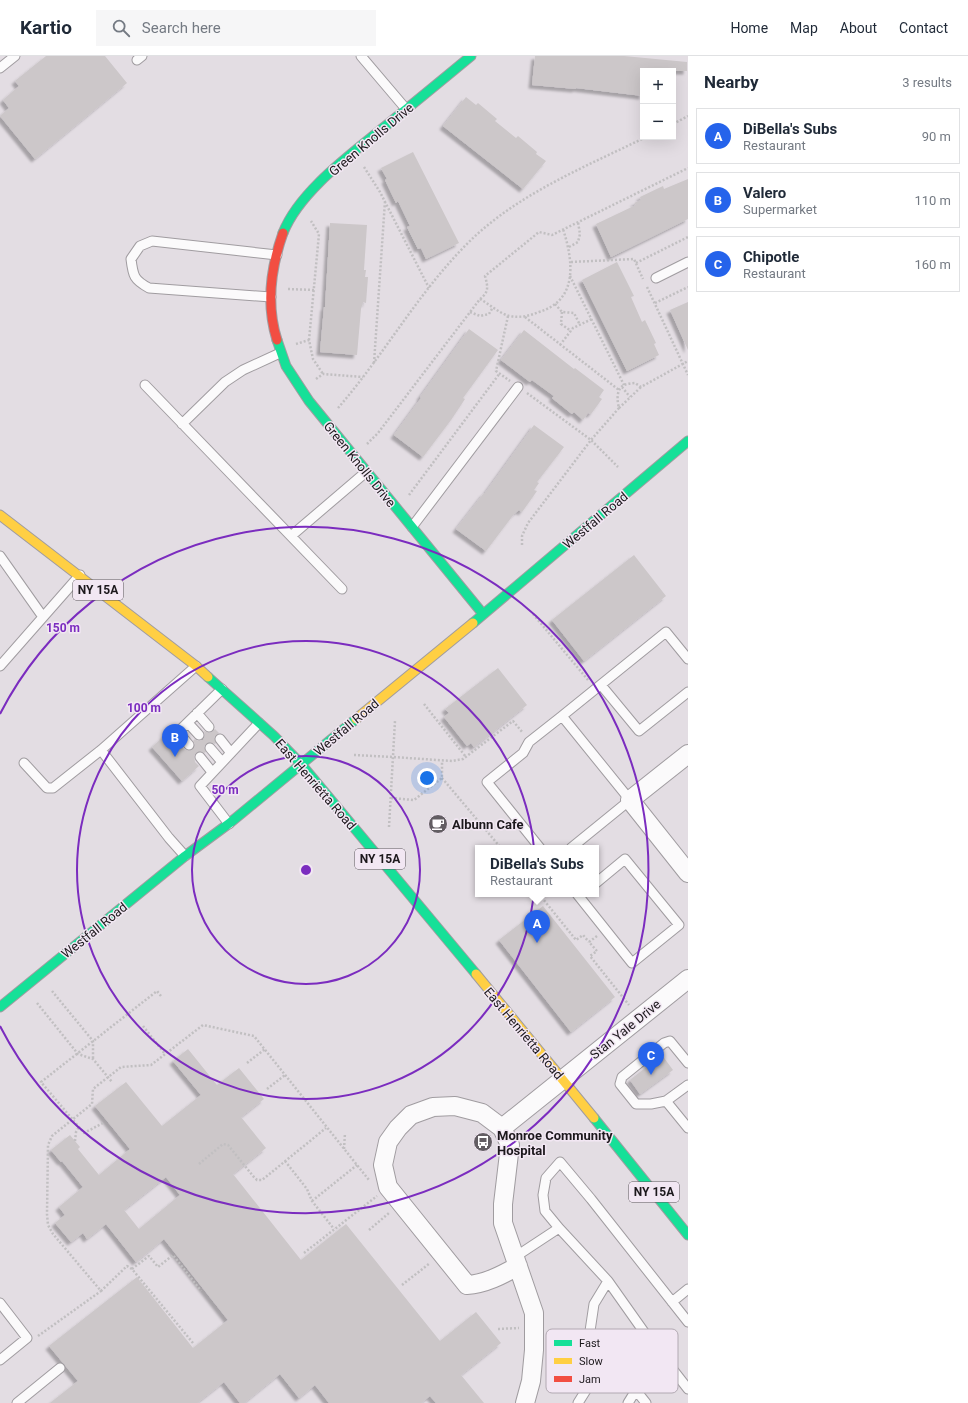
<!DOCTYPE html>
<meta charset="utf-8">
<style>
body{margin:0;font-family:Roboto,sans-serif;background:#f6f6f7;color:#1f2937}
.controls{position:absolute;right:12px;top:12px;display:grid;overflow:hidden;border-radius:0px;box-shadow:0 4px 16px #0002}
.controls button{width:36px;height:36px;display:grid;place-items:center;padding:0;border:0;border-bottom:1px solid #e0e1e3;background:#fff;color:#1f2937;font:20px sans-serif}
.you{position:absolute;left:427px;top:722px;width:14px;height:14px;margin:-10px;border:3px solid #fff;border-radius:50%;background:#1a73e8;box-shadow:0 0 0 6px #1a73e833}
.badge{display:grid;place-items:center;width:26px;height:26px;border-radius:50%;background:#2563eb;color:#fff;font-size:13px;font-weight:700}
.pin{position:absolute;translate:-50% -33px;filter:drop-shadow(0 1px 2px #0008)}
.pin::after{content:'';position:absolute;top:21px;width:14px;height:12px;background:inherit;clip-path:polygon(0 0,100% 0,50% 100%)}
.popup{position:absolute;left:475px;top:789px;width:124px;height:52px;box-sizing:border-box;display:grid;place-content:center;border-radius:0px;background:#fff;filter:drop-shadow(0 1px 3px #0005);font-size:13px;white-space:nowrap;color:#747a83}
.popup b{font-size:15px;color:#1f2937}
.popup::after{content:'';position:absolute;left:50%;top:100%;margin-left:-8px;border:8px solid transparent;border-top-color:#fff}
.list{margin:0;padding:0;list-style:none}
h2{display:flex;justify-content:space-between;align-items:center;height:52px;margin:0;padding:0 16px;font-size:17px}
h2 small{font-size:13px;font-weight:400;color:#747a83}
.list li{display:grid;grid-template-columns:26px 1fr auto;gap:12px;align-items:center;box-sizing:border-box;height:56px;margin:0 8px 8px;padding:0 8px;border:1px solid #e0e1e3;border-radius:0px}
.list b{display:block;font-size:15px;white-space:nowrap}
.list p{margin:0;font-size:13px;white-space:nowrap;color:#747a83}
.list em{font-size:13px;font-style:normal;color:#747a83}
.icon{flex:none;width:22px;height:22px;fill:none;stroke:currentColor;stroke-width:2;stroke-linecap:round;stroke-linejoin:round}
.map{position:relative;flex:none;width:688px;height:1347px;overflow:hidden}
header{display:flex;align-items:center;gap:24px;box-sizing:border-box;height:56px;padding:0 20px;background:#fff;border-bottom:1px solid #e0e1e3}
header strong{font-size:19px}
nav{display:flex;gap:22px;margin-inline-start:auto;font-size:14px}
.search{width:280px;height:36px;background:#f6f6f7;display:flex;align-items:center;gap:10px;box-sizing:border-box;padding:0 14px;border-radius:0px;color:#747a83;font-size:15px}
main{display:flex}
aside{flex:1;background:#fff}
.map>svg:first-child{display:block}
.building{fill:#ccc7c9;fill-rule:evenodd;filter:url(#shadow)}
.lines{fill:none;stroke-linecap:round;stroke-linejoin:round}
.lane-casing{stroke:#a09ca0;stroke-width:11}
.street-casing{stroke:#a09ca0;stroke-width:20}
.fast-casing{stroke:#a09ca0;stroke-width:11}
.slow-casing{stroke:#a09ca0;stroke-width:11}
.jam-casing{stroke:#a09ca0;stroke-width:11}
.path{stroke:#c1bfc1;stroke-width:2.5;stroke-dasharray:2 2;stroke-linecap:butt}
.lane{stroke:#fbfafb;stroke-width:9}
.street{stroke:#fbfafb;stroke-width:18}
.fast{stroke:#16e098;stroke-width:9}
.slow{stroke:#ffcf43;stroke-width:9}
.jam{stroke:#f24e42;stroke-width:9}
.ring{fill:none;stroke:#7b2cbf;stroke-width:2}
.labels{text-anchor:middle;stroke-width:3;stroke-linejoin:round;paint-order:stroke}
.shield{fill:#f2e7f3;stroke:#5c565c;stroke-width:1}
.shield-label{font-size:12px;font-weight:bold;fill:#1c181c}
.street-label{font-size:13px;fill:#1c181c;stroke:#f2e7f3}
.poi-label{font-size:13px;font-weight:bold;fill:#1c181c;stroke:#f2e7f3;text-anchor:start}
.key{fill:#f2e7f3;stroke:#b2a9b2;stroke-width:1}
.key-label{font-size:11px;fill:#1c181c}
.centre{fill:#7b2cbf;stroke:#f2e7f3;stroke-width:2}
.ring-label{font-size:12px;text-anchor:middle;font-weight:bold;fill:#7b2cbf;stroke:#f2e7f3;stroke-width:3;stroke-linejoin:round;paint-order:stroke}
</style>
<header>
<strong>Kartio</strong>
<div class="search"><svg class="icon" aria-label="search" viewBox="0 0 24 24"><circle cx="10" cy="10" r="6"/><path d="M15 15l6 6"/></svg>Search here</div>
<nav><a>Home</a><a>Map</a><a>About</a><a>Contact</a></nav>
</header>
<main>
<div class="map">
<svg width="688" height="1347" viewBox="0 0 688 1347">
<defs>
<filter id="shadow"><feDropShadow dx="-3.5" dy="3.5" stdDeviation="1" flood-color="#0004"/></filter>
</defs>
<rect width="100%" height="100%" fill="#e3dde3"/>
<path class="building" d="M 46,0 L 105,0 L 127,27 L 35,103 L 0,60 L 9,52 L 3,44 L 19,30 L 15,25 Z
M 535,0 L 624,0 L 687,6 L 687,15 L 643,15 L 643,40 L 576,32 L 576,33 L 532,29 Z
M 466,41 L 476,49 L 478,47 L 497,63 L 495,65 L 516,82 L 518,80 L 537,96 L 536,98 L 546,105 L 523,133 L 443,70 Z
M 413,96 L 459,187 L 426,203 L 421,192 L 418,193 L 407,171 L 410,170 L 398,145 L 396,147 L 385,124 L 387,123 L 381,112 Z
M 688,123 L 688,163 L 611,201 L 596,168 L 636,149 L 634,147 L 641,144 L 640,141 L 663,130 L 664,133 Z
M 330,167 L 367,169 L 364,214 L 366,214 L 365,221 L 368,221 L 366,247 L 363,246 L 361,253 L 357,299 L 320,296 L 324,251 L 325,251 Z
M 617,206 L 634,240 L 631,241 L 642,266 L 645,264 L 656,287 L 654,288 L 659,299 L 627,315 L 582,224 Z
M 688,246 L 688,294 L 670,254 Z
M 469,273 L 498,294 L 463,342 L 465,343 L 451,364 L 423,401 L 394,379 L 421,342 L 420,341 Z
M 524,274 L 574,313 L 575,312 L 604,334 L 599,341 L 602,343 L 591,358 L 588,357 L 583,364 L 574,356 L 572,358 L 552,342 L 554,340 L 532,324 L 530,326 L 501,304 Z
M 534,369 L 564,391 L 537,426 L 539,427 L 534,434 L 537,435 L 522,456 L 519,454 L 514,458 L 486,495 L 456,473 L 484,437 L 485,437 Z
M 634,499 L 666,540 L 584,605 L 552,564 Z
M 498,612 L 527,649 L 474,691 L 471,687 L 467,690 L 444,661 L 449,657 L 445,653 Z
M 215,673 L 219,677 L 214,681 L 216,687 L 215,688 L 209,686 L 206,688 L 204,690 L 206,696 L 204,697 L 199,695 L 196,697 L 194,699 L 195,706 L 199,710 L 182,725 L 152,691 L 169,676 L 184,693 L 190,695 L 194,691 L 195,688 L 193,685 L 195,683 L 198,685 L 203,684 L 205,680 L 204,675 L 210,677 Z
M 543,850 L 615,941 L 571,976 L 499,884 Z
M 188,993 L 217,1029 L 239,1012 L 264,1043 L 241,1061 L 266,1092 L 233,1118 L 301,1204 L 346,1168 L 440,1285 L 476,1256 L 501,1287 L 461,1319 L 484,1347 L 436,1347 L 430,1340 L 421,1347 L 329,1347 L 315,1329 L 299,1342 L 280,1318 L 244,1347 L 240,1347 L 224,1326 L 197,1347 L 50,1347 L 78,1325 L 49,1290 L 137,1221 L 193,1292 L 228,1264 L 164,1183 L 136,1206 L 106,1168 L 87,1183 L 83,1177 L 71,1186 L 55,1167 L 65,1159 L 59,1151 L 83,1131 L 62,1105 L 61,1106 L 51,1094 L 70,1079 L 80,1091 L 78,1093 L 99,1119 L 130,1093 L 95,1050 L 126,1026 L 162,1070 L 201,1039 L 173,1005 ZM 166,1121 L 180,1139 L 139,1173 L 124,1154 Z
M 662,999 L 673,1014 L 640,1038 L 630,1024 Z"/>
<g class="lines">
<g class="lane-casing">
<path id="lane" d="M 361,0 L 406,53
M 137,4 L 142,0
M 0,12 L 15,0
M 656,222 L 688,206
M 271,241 L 149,232 C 134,224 133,220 131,203 L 140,190 L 152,185 L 277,199
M 145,329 L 342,533
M 182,368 L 225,326 L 243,314 L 280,297
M 412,471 L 518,331
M 291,480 L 366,416
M 0,500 L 43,561
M 0,610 L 80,519
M 601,629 L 639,675 L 688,636
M 197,657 L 209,671
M 188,667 L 199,679
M 220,683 L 231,697
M 189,689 L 178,676 L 222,633
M 210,692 L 222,706
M 101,694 L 169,782 L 185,800
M 200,701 L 212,716
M 24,707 L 47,732 L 53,732 L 101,694 L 196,610
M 229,768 L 200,730 L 259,667
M 540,792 L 487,726 L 523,697 L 529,686 L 562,660
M 571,792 L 630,744 L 562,660 L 666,576 L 688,603
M 577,838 L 632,907 L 679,869 L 625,803 L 596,827
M 688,1007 L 670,985 L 664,987 L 622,1021 L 620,1028 L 636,1048 L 651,1048 L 666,1045 L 688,1029
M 666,1045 L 688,1072
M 559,1172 L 545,1155 L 543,1139 L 546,1122 L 560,1106 L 591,1143 L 688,1266
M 515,1201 L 559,1172 L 608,1225 L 594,1248 L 590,1275 L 608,1299 L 578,1347
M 608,1225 L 649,1283 L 688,1333
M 672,1246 L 688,1233
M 0,1247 L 27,1282 L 0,1304
M 608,1299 L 646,1347
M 17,1347 L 60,1312
M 628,1347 L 636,1334"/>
</g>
<g class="street-casing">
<path id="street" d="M 688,698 L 630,744 L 688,817
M 502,1072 L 482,1057 L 455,1050 L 433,1051 L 411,1059 L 398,1072 L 388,1086 L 383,1109 L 388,1131 L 467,1229 C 485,1228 502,1219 518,1210
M 502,1072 L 510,1089 L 503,1148 L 503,1167 L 534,1257 L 534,1294 L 531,1325 L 525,1347
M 502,1072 L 688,923"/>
</g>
<g class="fast-casing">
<path id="fast" d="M 283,177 C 299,136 350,99 383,72 C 413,48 442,24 471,0
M 277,284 L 286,310 L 309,345 L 483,558
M 473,567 L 688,385
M 208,621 L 274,680 L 301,708 L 476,918
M 0,951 L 185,800 L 231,766 L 356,663
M 594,1062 L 688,1179"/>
</g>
<g class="slow-casing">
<path id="slow" d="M 0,459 L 196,610 L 208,621
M 356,663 L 473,567
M 476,918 L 594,1062"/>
</g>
<g class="jam-casing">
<path id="jam" d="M 277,284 C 266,249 271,211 283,177"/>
</g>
<path class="path" d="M 673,68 L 688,60
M 364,111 L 380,136 L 429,232
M 569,191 L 578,186 L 580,178 L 578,166
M 571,206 L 634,203 L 643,223
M 636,207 L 688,181
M 570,220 L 624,329
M 647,231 L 688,319
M 288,233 L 314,234
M 480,243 C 489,248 499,257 509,260 C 520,262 529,260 539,256 C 579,244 573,204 563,173
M 655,247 L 688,231
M 555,248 L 562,256 L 574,257 L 580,269
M 470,256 L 480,260 L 489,258 L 493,251
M 562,256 L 561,268 L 571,275
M 508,260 L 496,315 L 510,325
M 525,261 L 619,334
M 309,284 L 319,178 L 311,165
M 296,288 L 309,284 L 313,303 L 323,318
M 560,289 L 573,272 L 592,263
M 374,307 L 385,145
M 316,323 L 323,318 L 363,321
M 622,331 L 630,341
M 527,337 L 591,384 L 618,411
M 338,352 C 385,298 420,233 472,183 C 520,137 587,110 646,81
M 619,352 L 641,331
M 367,388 L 378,377 L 480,243 C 489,236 488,231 485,220 L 539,176 L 552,179 L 688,112
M 409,439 L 500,317
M 522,489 L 522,480 L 528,467 L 591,384 L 619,352 C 617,345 616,333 624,329 C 627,328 631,327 635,327 L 641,331 L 688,305
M 533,558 L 588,624
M 424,648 L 466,701
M 354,699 L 393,701 L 452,705 L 463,703 L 513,665 L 523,677
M 442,722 L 501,792
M 391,742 L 414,744 L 442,722 L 442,705
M 389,771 L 395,665
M 539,838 L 576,884 L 583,879 L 589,886
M 597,880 L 589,886 L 597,895 L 590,900 L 629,949
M 52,935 L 93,985 L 93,1003
M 37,947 L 78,998 L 93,1003 L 112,1026
M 143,970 L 165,998
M 247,1007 L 265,993
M 267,1033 L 285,1019
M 103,1067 L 84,1077 L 41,1026 L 157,935 L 161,940
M 75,1085 L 76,1076 L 79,1071
M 344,1093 L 345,1077
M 285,1105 L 307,1133 L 312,1145 L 334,1173
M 199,1108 L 223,1088 L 228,1089 L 253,1120 L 257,1124 L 262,1124 L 326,1072
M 312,1145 L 357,1109
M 369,1174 L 389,1157
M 304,1197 L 377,1140
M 132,1213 L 149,1200 L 158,1211 L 173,1199 L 201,1235
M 402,1229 L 430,1207
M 498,1273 L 519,1272
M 38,1280 L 101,1235
M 193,1287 L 132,1213 L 127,1210 L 101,1235 L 53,1178 L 48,1169 L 47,1158 L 48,1089 L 52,1080 L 92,1048 L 93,1033 L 121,1011 L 151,1009 L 203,969 L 254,980 L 369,1124"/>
<use href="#lane" class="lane"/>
<use href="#street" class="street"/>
<use href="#fast" class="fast"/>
<use href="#slow" class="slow"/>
<use href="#jam" class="jam"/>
</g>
<g class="ring">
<circle cx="306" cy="814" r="114"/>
<circle cx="306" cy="814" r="229"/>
<path d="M0 658A343 343 0 1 1 0 970"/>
</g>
<defs>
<g id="cafe-disc" transform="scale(1)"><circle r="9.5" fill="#625d62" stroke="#f2e7f3"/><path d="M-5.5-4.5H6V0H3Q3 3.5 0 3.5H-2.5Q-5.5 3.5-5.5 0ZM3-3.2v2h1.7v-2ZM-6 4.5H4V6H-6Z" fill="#fff"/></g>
<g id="bus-disc" transform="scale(1)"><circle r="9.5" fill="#625d62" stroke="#f2e7f3"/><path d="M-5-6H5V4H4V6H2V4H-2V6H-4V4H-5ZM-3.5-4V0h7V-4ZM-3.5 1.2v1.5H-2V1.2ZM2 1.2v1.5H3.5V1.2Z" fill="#fff"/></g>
</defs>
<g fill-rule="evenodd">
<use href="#cafe-disc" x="438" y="768"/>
<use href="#bus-disc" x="483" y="1086"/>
</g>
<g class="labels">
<g class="shield">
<rect x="73" y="524" width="50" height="20" rx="3"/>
<rect x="355" y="793" width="50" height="20" rx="3"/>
<rect x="629" y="1126" width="50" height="20" rx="3"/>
</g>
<g class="shield-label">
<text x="98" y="538">NY 15A</text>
<text x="380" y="807">NY 15A</text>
<text x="654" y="1140">NY 15A</text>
</g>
<g class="street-label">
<text transform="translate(371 83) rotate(-40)" y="5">Green Knolls Drive</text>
<text transform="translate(360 408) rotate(51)" y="5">Green Knolls Drive</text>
<text transform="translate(595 464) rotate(-40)" y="5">Westfall Road</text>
<text transform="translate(346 671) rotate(-40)" y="5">Westfall Road</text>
<text transform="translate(316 728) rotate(49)" y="5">East Henrietta Road</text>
<text transform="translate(94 874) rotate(-39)" y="5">Westfall Road</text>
<text transform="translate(625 973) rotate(-39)" y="5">Stan Yale Drive</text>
<text transform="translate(524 977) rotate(50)" y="5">East Henrietta Road</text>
</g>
<g class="poi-label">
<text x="452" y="773">Albunn Cafe</text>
<text x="497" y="1084">Monroe Community<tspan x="497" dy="15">Hospital</tspan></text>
</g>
</g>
<rect x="546" y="1273" width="132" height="64" rx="6" class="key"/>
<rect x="554" y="1284" width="18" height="6" fill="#16e098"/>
<rect x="554" y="1302" width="18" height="6" fill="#ffcf43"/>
<rect x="554" y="1320" width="18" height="6" fill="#f24e42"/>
<g class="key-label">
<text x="579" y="1291">Fast</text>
<text x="579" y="1309">Slow</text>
<text x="579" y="1327">Jam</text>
</g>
<circle cx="306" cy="814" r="6" class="centre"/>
<g class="ring-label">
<text x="63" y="576">150 m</text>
<text x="144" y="656">100 m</text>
<text x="225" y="738">50 m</text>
</g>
</svg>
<div class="controls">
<button>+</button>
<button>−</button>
</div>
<div class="you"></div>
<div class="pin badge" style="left:537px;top:887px">A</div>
<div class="popup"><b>DiBella's Subs</b>Restaurant</div>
<div class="pin badge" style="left:175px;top:701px">B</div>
<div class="pin badge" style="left:651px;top:1019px">C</div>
</div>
<aside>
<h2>Nearby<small>3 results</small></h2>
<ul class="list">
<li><span class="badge">A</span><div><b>DiBella's Subs</b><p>Restaurant</p></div><em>90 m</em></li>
<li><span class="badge">B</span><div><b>Valero</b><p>Supermarket</p></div><em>110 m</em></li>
<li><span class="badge">C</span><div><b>Chipotle</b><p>Restaurant</p></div><em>160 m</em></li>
</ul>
</aside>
</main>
